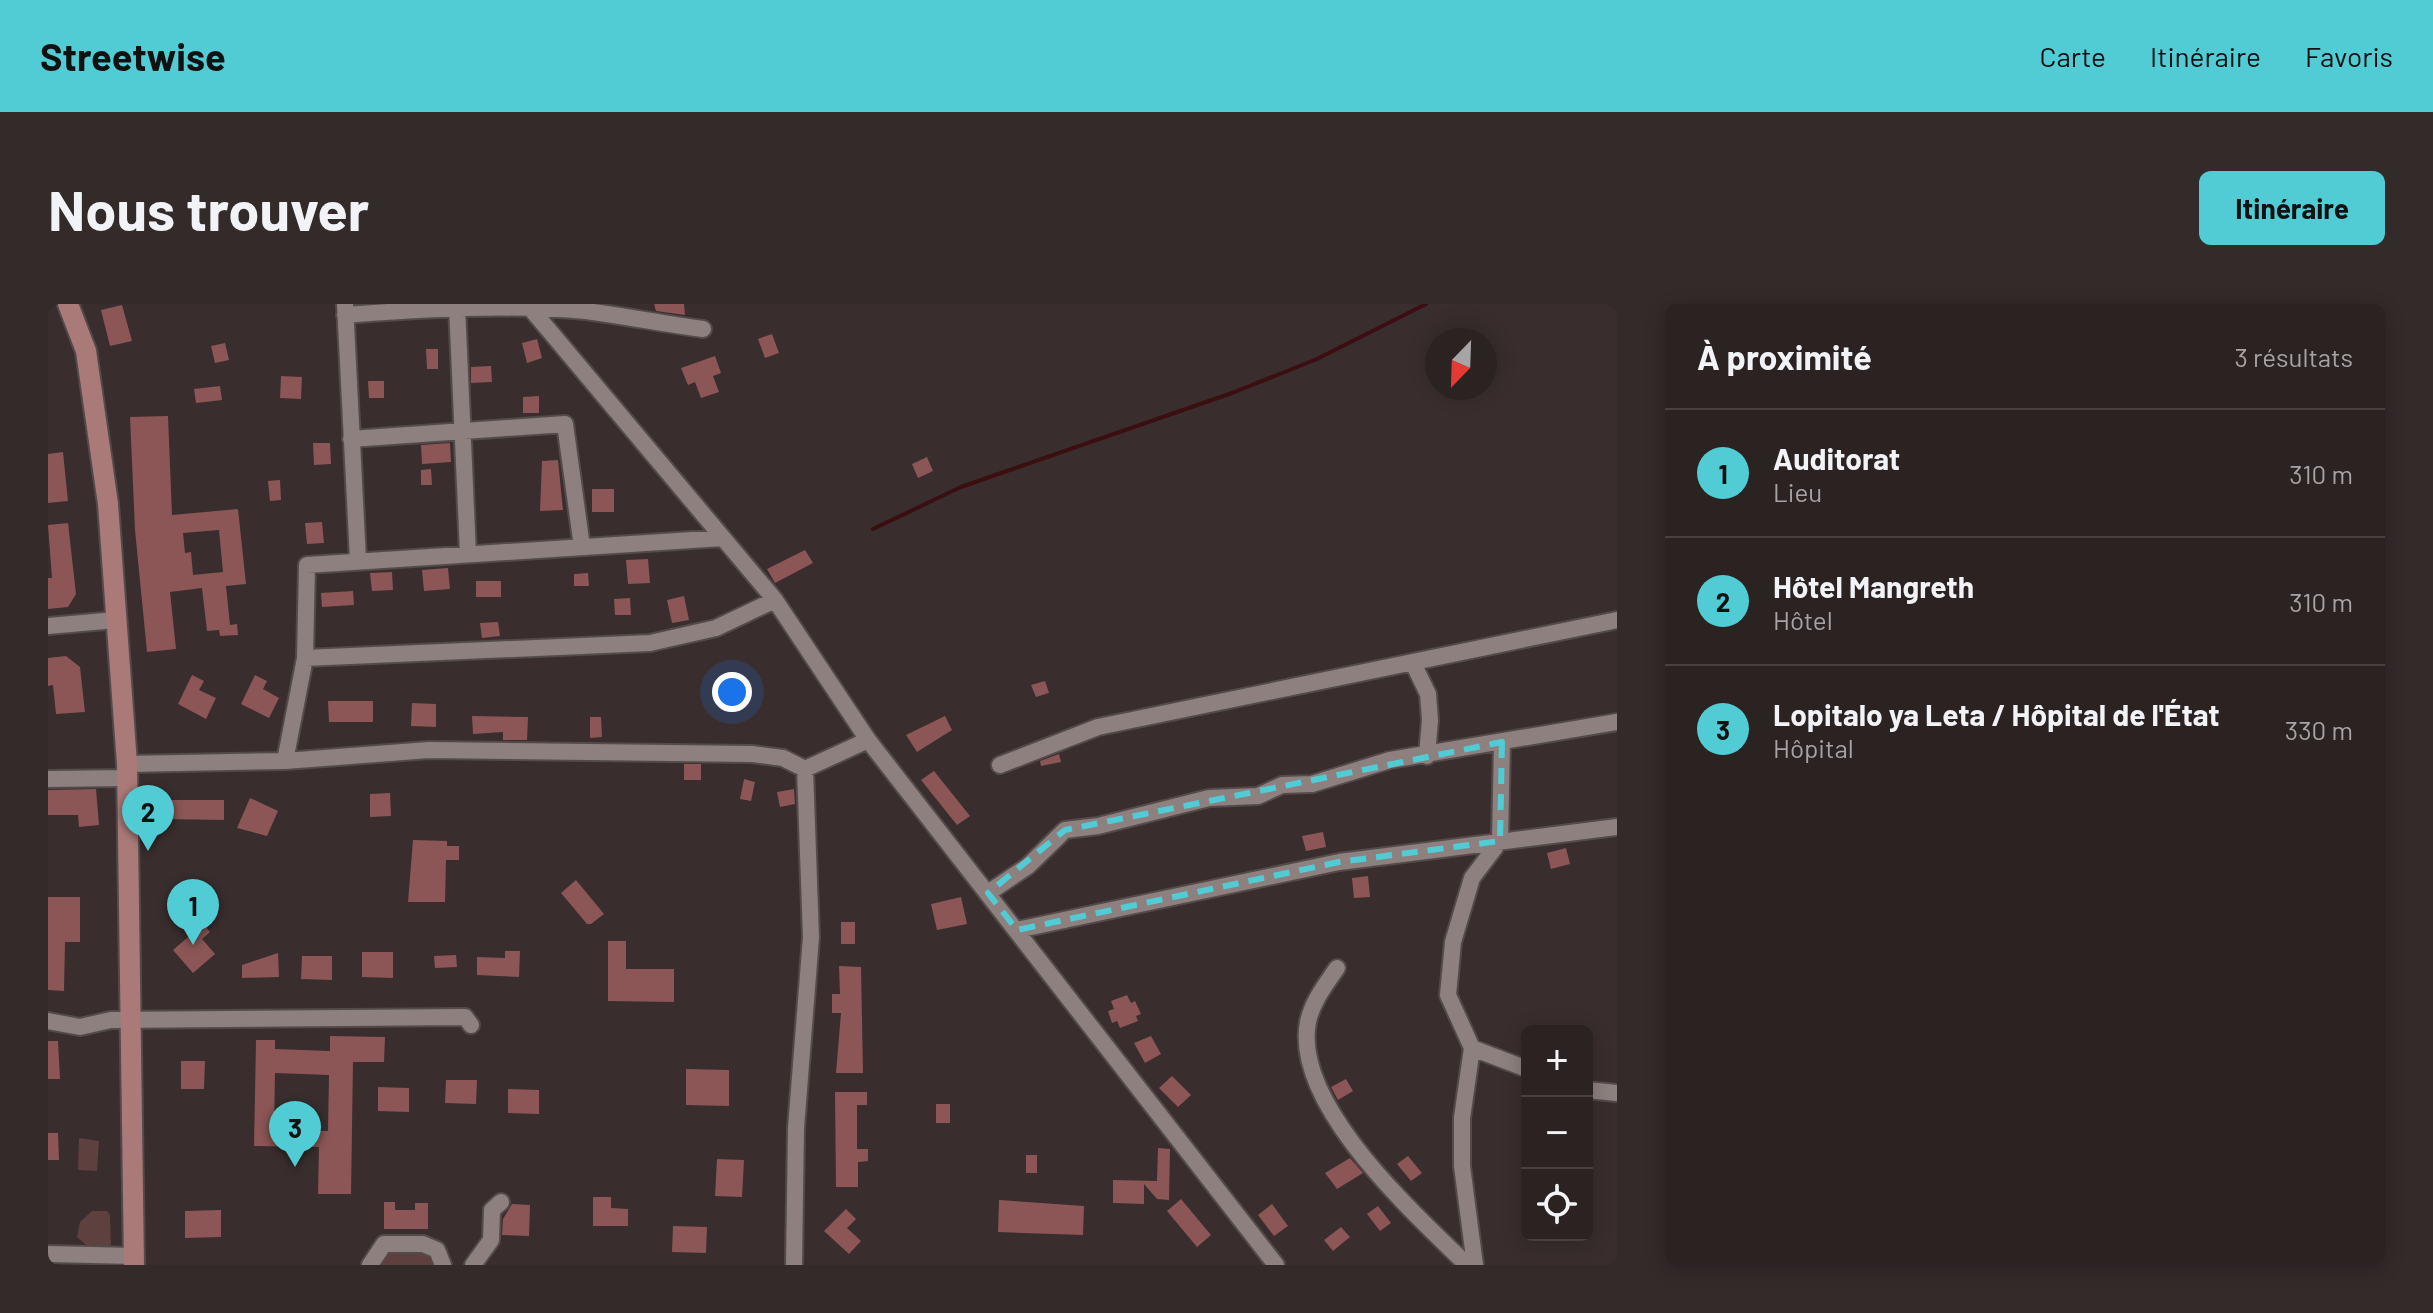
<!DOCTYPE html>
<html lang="fr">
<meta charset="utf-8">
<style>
body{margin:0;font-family:Barlow,sans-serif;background:#332a2a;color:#f1f3f6}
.controls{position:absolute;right:24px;bottom:24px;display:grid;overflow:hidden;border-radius:12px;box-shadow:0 4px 20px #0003}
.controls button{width:72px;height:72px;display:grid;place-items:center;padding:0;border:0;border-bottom:2px solid #473f40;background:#2b2222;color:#f1f3f6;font:40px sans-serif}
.compass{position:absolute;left:1377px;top:24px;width:72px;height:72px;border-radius:50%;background:#2b2222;box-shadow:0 4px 20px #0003;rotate:203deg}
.you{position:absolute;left:684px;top:388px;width:28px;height:28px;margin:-20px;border:6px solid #fff;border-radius:50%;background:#1a73e8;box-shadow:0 0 0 12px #1a73e833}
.badge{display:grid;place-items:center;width:52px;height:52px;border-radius:50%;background:#51ccd4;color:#111;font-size:26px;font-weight:700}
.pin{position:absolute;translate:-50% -66px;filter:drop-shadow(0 2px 4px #0008)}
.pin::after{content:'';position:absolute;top:42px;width:28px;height:24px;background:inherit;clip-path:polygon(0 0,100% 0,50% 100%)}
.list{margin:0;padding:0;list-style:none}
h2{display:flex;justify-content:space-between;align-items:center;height:104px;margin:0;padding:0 32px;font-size:34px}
h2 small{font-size:26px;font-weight:400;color:#a6a4a5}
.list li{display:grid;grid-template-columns:52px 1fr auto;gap:24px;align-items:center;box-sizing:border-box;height:128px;padding:0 32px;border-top:2px solid #473f40}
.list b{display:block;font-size:30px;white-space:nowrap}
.list p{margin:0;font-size:26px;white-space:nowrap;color:#a6a4a5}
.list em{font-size:26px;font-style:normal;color:#a6a4a5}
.icon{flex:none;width:44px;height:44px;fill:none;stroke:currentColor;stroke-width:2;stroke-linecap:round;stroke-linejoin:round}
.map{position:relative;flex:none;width:1569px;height:961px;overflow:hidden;border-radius:12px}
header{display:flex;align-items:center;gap:48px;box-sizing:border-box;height:112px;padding:0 40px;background:#51ccd4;color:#111}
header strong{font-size:38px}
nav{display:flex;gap:44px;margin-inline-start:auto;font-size:28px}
.intro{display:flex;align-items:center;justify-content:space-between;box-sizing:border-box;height:192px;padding:0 48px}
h1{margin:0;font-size:56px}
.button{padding:20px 36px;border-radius:12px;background:#51ccd4;color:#111;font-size:28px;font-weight:700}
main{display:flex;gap:48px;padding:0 48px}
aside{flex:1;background:#2b2222;border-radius:12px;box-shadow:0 4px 20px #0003}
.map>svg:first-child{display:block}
.green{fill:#5e403f}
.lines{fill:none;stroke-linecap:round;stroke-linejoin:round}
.stream{stroke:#3b0f11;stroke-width:4}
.building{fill:#8b5655;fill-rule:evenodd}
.minor-casing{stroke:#534a4a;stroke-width:20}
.major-casing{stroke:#534a4a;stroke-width:24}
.minor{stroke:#8d807f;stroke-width:16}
.major{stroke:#aa7a78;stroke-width:20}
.marked{fill:none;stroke:#51ccd4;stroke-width:6;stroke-dasharray:16 10;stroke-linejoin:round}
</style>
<header>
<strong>Streetwise</strong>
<nav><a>Carte</a><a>Itinéraire</a><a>Favoris</a></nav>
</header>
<div class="intro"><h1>Nous trouver</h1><a class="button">Itinéraire</a></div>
<main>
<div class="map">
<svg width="1569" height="961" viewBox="0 0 1569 961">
<rect width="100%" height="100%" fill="#392e2d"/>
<path class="green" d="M 31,834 L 51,837 L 49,867 L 30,866 Z
M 44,907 L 59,907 L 62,911 L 63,943 L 38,941 L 29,933 L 32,918 Z
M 346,944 L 381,951 L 388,961 L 328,961 L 332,951 Z"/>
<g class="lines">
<path class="stream" d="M 825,225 L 913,183 L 1184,89 L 1269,55 L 1378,0"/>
</g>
<path class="building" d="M 606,0 L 636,0 L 637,11 L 608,7 Z
M 74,1 L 84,37 L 62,42 L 53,6 Z
M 724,30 L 731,49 L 717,54 L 710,35 Z
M 489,35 L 494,54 L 479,59 L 474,39 Z
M 177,39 L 181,56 L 167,59 L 163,42 Z
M 378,45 L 390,45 L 390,65 L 379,65 Z
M 667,52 L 673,69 L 665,72 L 671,88 L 653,94 L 647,78 L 640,81 L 633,64 Z
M 443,62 L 444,78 L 423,79 L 423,63 Z
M 233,72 L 254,73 L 253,95 L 232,94 Z
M 320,77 L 336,77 L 336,94 L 321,94 Z
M 172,82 L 174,96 L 148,99 L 146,85 Z
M 491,92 L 491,109 L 475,109 L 475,93 Z
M 120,112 L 124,211 L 190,205 L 198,280 L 178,282 L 182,321 L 189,320 L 190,331 L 172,332 L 171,326 L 159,327 L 154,284 L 122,288 L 128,345 L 99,348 L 87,226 L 82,113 ZM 171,226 L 175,268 L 145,271 L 143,248 L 137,249 L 135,229 Z
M 265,139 L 282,139 L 283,160 L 266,161 Z
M 402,139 L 403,158 L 374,160 L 373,141 Z
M 15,148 L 20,197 L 0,199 L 0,150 Z
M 879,153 L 885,167 L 870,174 L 864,160 Z
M 510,156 L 515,206 L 492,207 L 494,157 Z
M 383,165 L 384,181 L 373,181 L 373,166 Z
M 232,176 L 233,196 L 222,197 L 220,177 Z
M 544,185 L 566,185 L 566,208 L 544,208 Z
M 274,218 L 276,239 L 259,240 L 257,219 Z
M 20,219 L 28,290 L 20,303 L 0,305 L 0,274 L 4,274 L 0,221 Z
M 757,246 L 765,259 L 727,279 L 719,265 Z
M 600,255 L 602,279 L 580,280 L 578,256 Z
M 400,264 L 402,285 L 376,287 L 374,266 Z
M 344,268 L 345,286 L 324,287 L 322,269 Z
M 540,269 L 541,282 L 526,282 L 526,270 Z
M 428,277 L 453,277 L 453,293 L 428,293 Z
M 305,287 L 306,301 L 274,303 L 273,289 Z
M 636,292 L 641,316 L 624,319 L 619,296 Z
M 582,294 L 583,311 L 567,311 L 566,295 Z
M 450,318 L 452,332 L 434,334 L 432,319 Z
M 18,352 L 32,363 L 37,408 L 8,410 L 5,381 L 0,382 L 0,354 Z
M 144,371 L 156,377 L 151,386 L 168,394 L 158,415 L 130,400 Z
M 207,371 L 219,377 L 215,385 L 231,394 L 221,414 L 193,400 Z
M 997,377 L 1001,389 L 988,393 L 983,381 Z
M 280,397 L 325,397 L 325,418 L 281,418 Z
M 364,399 L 388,400 L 388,423 L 363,422 Z
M 424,412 L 480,413 L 479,436 L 455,436 L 455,428 L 425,430 Z
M 897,412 L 904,426 L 869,448 L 858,431 Z
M 542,413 L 553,413 L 554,433 L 542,434 Z
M 1011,450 L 1013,458 L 993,462 L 992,457 Z
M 636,460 L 653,460 L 653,476 L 636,476 Z
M 886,467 L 922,512 L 909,521 L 873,476 Z
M 696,475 L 707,478 L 703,497 L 692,495 Z
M 48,485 L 51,521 L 31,523 L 30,511 L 0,511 L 0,486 Z
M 746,485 L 747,500 L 732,503 L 729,488 Z
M 342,489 L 343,512 L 322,513 L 322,490 Z
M 202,494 L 230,507 L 219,532 L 189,524 Z
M 114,496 L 176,496 L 176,516 L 114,515 Z
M 1275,528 L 1278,543 L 1258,547 L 1254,532 Z
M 365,536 L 399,537 L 399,542 L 411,542 L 411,556 L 398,556 L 397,598 L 360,598 Z
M 1518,544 L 1522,560 L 1503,565 L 1499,549 Z
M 1320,572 L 1322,593 L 1306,594 L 1304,574 Z
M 528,576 L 556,610 L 543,620 L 539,620 L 513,589 Z
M 0,593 L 32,593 L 32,638 L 17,638 L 16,687 L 0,686 Z
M 913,593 L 919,620 L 889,626 L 883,600 Z
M 152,616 L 162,628 L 154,635 L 167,650 L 145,669 L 125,646 L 146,628 L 142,624 Z
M 793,618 L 807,618 L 807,640 L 793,640 Z
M 560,637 L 578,637 L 578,665 L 626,665 L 626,698 L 560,697 Z
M 457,647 L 472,647 L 471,673 L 429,671 L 429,653 L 457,654 Z
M 314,648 L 345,648 L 345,674 L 314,673 Z
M 230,649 L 231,673 L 194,674 L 194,661 Z
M 408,651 L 409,663 L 387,664 L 386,652 Z
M 254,652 L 284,652 L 284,676 L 253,675 Z
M 791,662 L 813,663 L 815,769 L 788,769 L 793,709 L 784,709 L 784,690 L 792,690 Z
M 1079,691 L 1083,699 L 1087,697 L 1093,710 L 1088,712 L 1090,717 L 1072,724 L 1069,717 L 1064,719 L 1060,707 L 1066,705 L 1063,697 Z
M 282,732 L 337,733 L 336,758 L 305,758 L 303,890 L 270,890 L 271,843 L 206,842 L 208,736 L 227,736 L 227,745 L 282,747 ZM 227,769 L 281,771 L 280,827 L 226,826 Z
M 1103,732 L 1113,750 L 1097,759 L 1086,739 Z
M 0,737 L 10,737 L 12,775 L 0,775 Z
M 133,757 L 157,757 L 156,785 L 133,785 Z
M 638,765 L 681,766 L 681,802 L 638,801 Z
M 1124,772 L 1143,791 L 1130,803 L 1111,784 Z
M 1298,775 L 1305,787 L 1290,796 L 1283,783 Z
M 398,776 L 429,776 L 428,800 L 397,799 Z
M 330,783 L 361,784 L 361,808 L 330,807 Z
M 460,785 L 491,786 L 491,810 L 460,809 Z
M 787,788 L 819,788 L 819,801 L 809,801 L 809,845 L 820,845 L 820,857 L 810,858 L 810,883 L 788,883 Z
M 888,800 L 902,800 L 902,819 L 888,819 Z
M 0,829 L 10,829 L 11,856 L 0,856 Z
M 1110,844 L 1122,845 L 1121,896 L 1109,895 L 1096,880 L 1096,900 L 1065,899 L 1065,876 L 1109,877 Z
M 978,851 L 989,851 L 989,869 L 978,869 Z
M 1360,852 L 1374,869 L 1363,877 L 1349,860 Z
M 1302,854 L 1315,869 L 1289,885 L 1277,869 Z
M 669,855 L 696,856 L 694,893 L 667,892 Z
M 545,893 L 563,893 L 563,904 L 580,905 L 580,922 L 545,922 Z
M 1133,895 L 1163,931 L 1149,943 L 1119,907 Z
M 951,896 L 1036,902 L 1035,931 L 950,928 Z
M 336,898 L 347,898 L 347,906 L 367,906 L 367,899 L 380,899 L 380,925 L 336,925 Z
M 464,900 L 482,901 L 481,932 L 454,931 L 455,915 Z
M 1224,900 L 1240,922 L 1226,932 L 1210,911 Z
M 1330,902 L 1343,919 L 1332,927 L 1319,910 Z
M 798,905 L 808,915 L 799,924 L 813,937 L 801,950 L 776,927 Z
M 173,906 L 173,933 L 137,934 L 137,907 Z
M 625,922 L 659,923 L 658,949 L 624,948 Z
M 1293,923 L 1302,933 L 1285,947 L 1276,936 Z"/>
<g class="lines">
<g class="minor-casing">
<path id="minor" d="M 297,0 L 310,256
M 479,0 L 727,296 L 820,436 L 1228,961
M 409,2 L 420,250
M 297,11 C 378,5 457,0 538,7 C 577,12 616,20 655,25
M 303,135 L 517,120 L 534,243
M 0,322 L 68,316
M 257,354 L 602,339 L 668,324 L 727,296
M 1365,359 L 1380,390 L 1382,416 L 1379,452
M 237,457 L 257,354 L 259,261 L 675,234
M 79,460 L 237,457 L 381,446 L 704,450 L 735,454 L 757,465 L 763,633 L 748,824 L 746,961
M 952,461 L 1050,423 L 1569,316
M 757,465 L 820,436
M 0,475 L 79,474
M 940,589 L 980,562 L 1017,526 L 1050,522 L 1161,494 L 1210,492 L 1234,481 L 1264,480 L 1342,456 L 1569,418
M 969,626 L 1291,558 L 1569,523
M 1289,664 C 1278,680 1264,698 1260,718 C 1244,800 1366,909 1419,961
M 0,717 L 32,723 L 63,716 L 417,713 L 423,721
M 1424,744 L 1400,691 L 1405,638 L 1424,574 L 1452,537 L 1454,438
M 1539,786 L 1569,789
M 0,950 L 86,952
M 322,961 L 336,940 L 375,940 L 389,946 L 395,961
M 425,961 L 443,936 L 444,906 L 453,898
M 1427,961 L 1414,862 L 1414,814 L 1424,744 L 1479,765"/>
</g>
<g class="major-casing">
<path id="major" d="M 20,0 L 38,47 L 60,200 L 79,460 L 86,961"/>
</g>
<use href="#minor" class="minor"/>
<use href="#major" class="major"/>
</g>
<path class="marked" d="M 1454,438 L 1452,537 L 1291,558 L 969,626 L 940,589 L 1017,526 Z"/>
</svg>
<div class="controls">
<button>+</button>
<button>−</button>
<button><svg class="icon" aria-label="locate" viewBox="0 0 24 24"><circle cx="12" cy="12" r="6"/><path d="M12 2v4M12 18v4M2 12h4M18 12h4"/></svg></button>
</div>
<svg class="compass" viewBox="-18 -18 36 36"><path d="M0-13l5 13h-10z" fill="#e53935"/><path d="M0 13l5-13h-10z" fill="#a6a4a5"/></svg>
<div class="you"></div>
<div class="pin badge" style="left:145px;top:641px">1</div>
<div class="pin badge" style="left:100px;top:547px">2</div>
<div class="pin badge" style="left:247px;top:863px">3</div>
</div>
<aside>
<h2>À proximité<small>3 résultats</small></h2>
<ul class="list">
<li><span class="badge">1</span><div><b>Auditorat</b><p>Lieu</p></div><em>310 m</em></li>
<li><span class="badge">2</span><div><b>Hôtel Mangreth</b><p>Hôtel</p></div><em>310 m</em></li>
<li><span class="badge">3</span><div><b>Lopitalo ya Leta / Hôpital de l'État</b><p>Hôpital</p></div><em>330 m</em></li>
</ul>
</aside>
</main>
